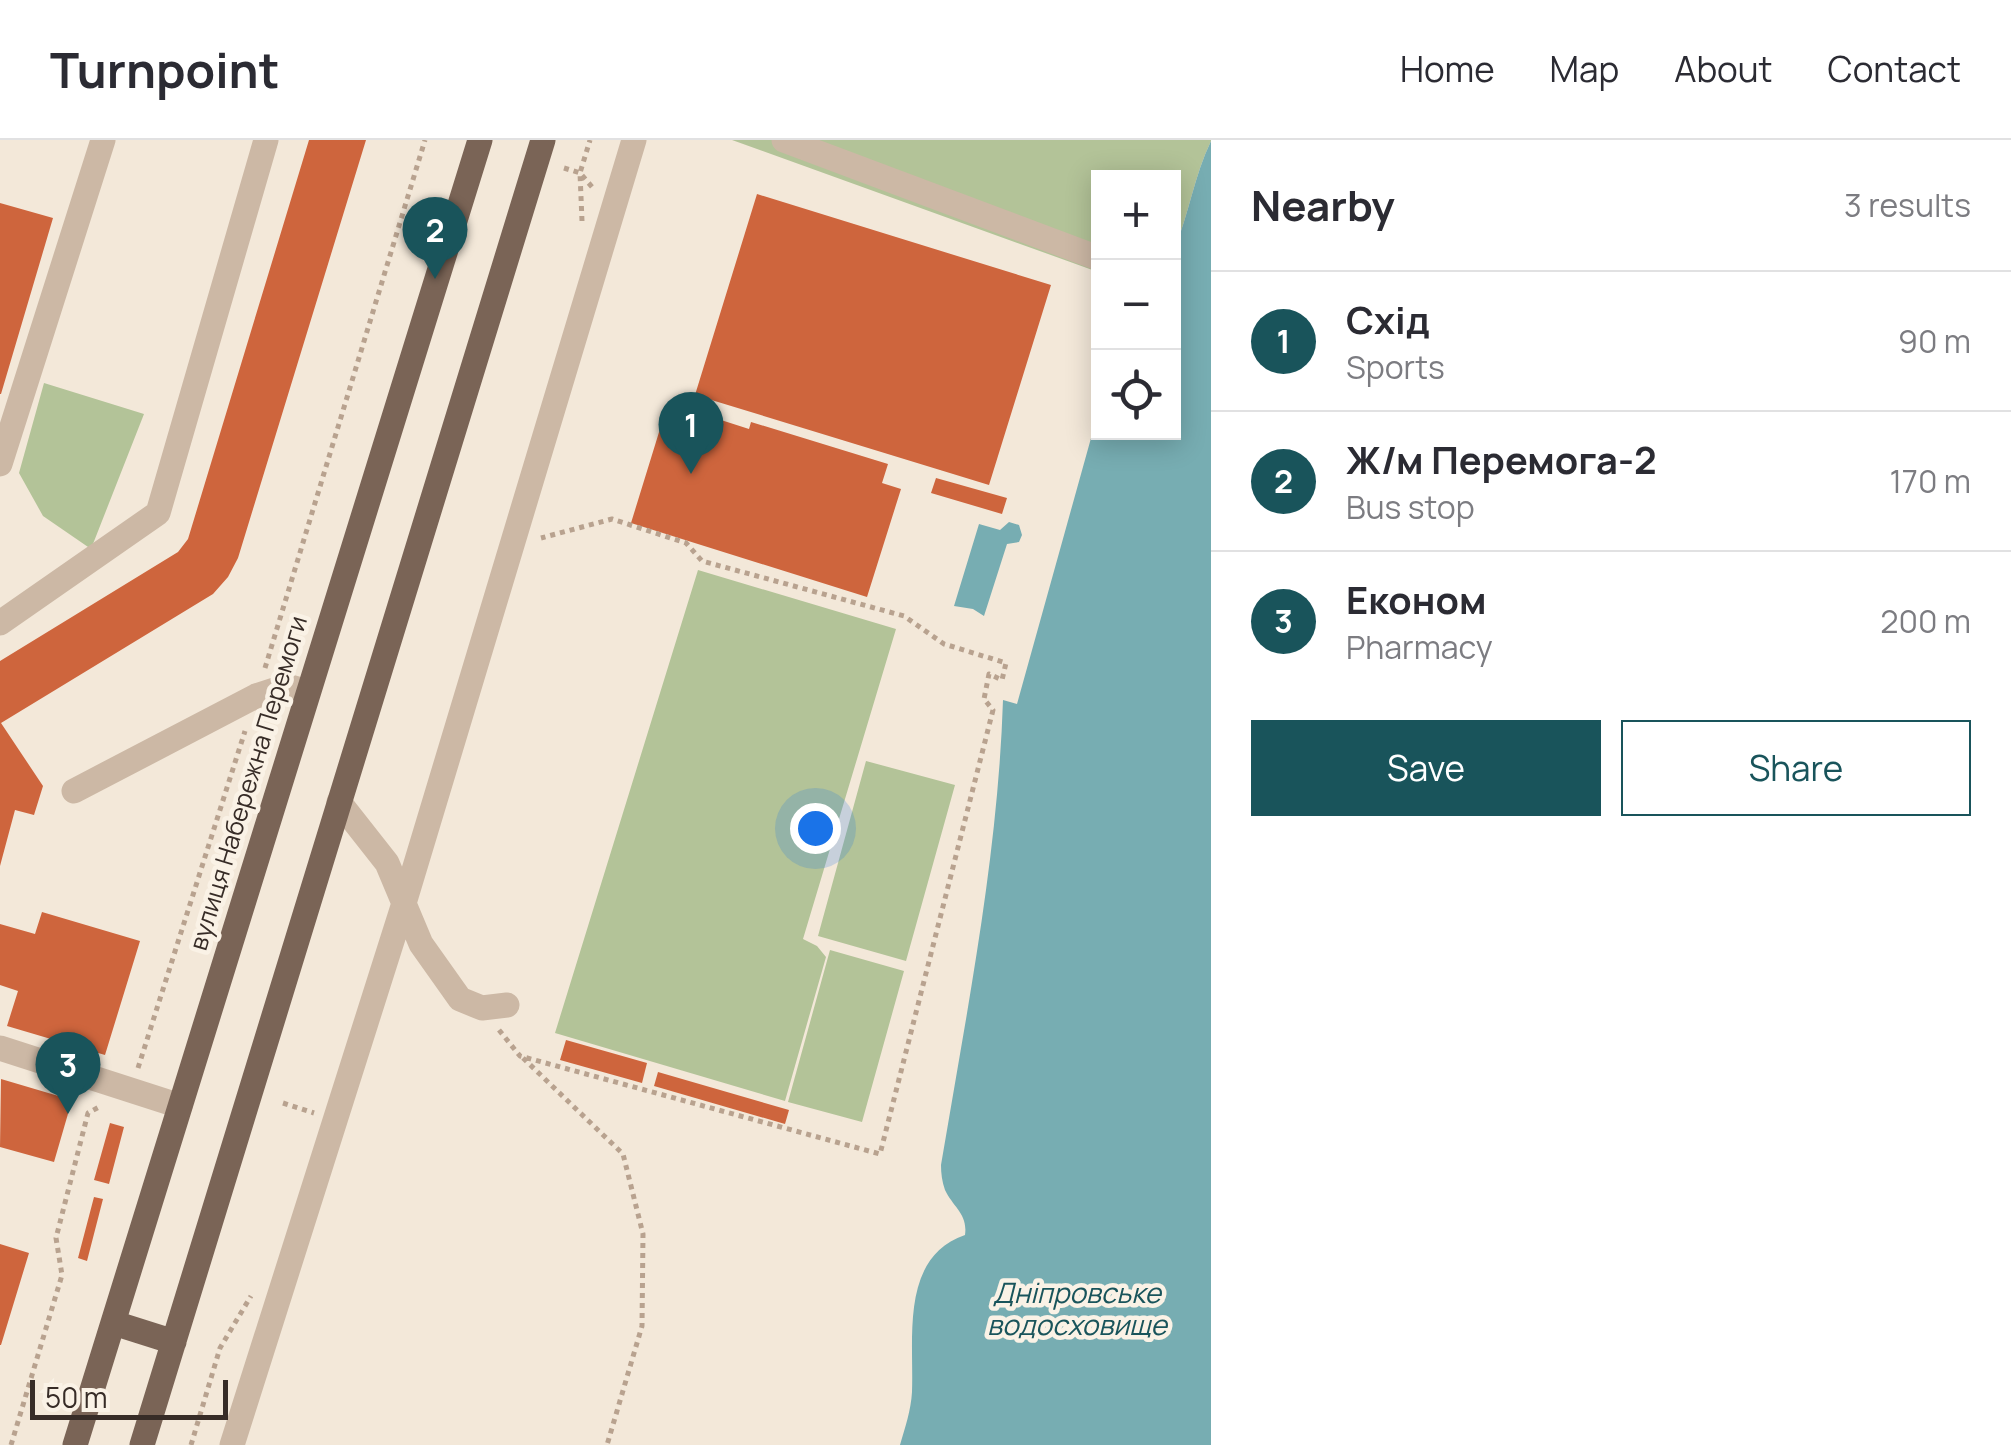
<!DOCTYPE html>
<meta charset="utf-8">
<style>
body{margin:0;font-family:Manrope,sans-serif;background:#f2f2f3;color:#2b2b33}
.controls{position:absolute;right:30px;top:30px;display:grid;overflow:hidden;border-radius:0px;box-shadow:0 5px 25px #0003}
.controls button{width:90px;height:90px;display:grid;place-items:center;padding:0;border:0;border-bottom:2px solid #e1e1e2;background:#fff;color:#2b2b33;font:50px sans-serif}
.scale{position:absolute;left:30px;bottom:25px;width:198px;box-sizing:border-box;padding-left:10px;border:5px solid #372c27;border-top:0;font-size:28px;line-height:35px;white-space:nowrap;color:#372c27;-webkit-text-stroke:8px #faf2e6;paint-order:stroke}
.you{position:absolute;left:815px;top:688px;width:35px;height:35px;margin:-25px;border:8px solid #fff;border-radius:50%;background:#1a73e8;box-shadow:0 0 0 15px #1a73e833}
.badge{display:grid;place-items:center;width:65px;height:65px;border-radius:50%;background:#19545b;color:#fff;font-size:32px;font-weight:700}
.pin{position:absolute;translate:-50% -82px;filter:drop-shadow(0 2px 5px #0008)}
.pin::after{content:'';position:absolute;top:52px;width:35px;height:30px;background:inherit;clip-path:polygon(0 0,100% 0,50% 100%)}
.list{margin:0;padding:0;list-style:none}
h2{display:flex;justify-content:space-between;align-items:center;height:130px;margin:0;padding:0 40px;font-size:42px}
h2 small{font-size:32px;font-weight:400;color:#7c7c81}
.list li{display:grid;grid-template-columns:65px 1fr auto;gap:30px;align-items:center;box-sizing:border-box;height:140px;padding:0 40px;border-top:2px solid #e1e1e2}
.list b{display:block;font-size:38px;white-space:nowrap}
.list p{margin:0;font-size:32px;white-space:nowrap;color:#7c7c81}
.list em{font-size:32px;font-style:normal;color:#7c7c81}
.actions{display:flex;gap:20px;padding:30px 40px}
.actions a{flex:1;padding:22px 0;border:2px solid #19545b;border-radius:0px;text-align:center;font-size:35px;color:#19545b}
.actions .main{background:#19545b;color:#fff}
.icon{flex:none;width:55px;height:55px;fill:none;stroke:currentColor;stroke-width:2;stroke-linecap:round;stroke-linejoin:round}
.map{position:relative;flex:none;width:1211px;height:1305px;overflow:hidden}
header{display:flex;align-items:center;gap:60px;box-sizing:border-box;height:140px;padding:0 50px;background:#fff;border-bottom:2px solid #e1e1e2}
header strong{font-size:48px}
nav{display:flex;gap:55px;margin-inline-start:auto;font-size:35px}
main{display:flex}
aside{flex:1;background:#fff}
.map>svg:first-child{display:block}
.green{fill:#b3c398}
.water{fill:#77adb2}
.building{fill:#ce653d}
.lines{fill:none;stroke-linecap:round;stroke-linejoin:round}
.path{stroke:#b8a28f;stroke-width:5;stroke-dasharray:5 5;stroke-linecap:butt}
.minor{stroke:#ccb8a5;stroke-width:25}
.major{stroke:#7a6456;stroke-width:25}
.labels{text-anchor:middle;stroke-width:9;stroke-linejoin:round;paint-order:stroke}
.street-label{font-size:25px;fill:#372c27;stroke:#faf2e6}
.water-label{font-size:28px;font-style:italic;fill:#19545b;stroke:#faf2e6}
</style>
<header>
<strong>Turnpoint</strong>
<nav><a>Home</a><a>Map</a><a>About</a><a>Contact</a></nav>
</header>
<main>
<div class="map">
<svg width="1211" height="1305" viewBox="0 0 1211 1305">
<rect width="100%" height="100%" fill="#f3e8d9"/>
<path class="green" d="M 732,0 L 1211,0 L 1211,1 C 1194,36 1189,74 1174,110 L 1174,38 L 1098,38 L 1098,132 Z
M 44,243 L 144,274 L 91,409 L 43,376 L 19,333 Z
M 698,430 L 896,489 L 803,799 L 817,806 L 826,817 L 785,961 L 555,893 Z
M 866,621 L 955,645 L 906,821 L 818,796 Z
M 830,810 L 904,831 L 862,982 L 788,962 Z"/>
<path class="water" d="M 1211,1 L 1211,1305 L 900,1305 C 905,1288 911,1270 912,1252 C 914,1198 900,1117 965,1095 C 968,1074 953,1067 945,1050 C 942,1042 941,1033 941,1025 C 967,870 998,716 1003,560 L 1017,564 L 1098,273 L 1098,292 L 1174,292 L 1174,110 C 1189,74 1194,36 1211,1 Z
M 1009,382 L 1019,385 L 1022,395 L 1019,402 L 1007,404 L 984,476 L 973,469 L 954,466 L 979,384 L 1000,390 Z"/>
<path class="building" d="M 309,0 L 366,0 L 238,418 L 228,437 L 213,454 L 1,583 L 43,646 L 34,675 L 15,670 L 0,726 L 0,521 L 178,412 L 188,399 Z
M 757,54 L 1051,145 L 989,345 L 695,255 Z
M 0,63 L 53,78 L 1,254 L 0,254 Z
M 668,263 L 749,289 L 751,282 L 888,324 L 882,343 L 901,349 L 867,457 L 631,383 Z
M 936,338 L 1007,358 L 1002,374 L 931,353 Z
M 42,772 L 140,801 L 105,915 L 7,886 L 18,851 L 0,845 L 0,784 L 35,794 Z
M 566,900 L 647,923 L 642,943 L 560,920 Z
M 658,932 L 789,970 L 785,984 L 654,946 Z
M 1,939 L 72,960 L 54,1022 L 0,1007 Z
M 110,983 L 124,987 L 109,1044 L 94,1040 Z
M 94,1057 L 103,1059 L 87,1121 L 78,1118 Z
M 0,1104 L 29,1113 L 1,1205 L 0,1205 Z"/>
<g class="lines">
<path class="path" d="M 564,28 L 580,33 L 593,48
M 582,81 L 580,33 L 590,0
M 265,528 L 425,0
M 499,890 L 520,916 L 880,1014 L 993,570 L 984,559 L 989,534 L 1002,540 L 1006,523 L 944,504 L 904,476 L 702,421 L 686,403 L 612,379 L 541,398
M 523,918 L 623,1014 L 643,1094 L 642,1186 L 607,1305
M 138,928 L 245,591
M 283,963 L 314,973
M 11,1305 L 62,1135 L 56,1098 L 88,973 L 101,966
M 191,1305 L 220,1208 L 251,1156"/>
<path class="minor" d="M 784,0 L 1098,118
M 0,324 L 103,0
M 0,483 L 158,373 L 266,0
M 74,651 L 256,556 L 287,546 L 308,552
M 339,662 L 387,723 L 421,804 L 460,859 L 482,868 L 507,865
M 0,908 L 180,966
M 232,1305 L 405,760 L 634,0"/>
<path class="major" d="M 114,1183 L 174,1202
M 75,1305 L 480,0
M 142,1305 L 543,0"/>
</g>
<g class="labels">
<g class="street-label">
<text transform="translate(248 643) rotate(-73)" y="9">вулиця Набережна Перемоги</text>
</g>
<g class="water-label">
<text x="1077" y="1163">Дніпровське<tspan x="1077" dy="32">водосховище</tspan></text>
</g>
</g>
</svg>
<div class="controls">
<button>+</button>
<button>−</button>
<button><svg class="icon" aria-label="locate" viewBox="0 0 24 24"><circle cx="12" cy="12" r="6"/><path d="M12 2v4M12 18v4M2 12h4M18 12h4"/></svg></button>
</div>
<div class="scale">50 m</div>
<div class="you"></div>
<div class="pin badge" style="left:691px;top:334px">1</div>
<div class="pin badge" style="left:435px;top:139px">2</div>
<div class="pin badge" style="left:68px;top:974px">3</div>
</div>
<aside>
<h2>Nearby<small>3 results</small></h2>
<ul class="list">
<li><span class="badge">1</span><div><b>Схід</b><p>Sports</p></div><em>90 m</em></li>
<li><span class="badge">2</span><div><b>Ж/м Перемога-2</b><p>Bus stop</p></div><em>170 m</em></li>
<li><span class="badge">3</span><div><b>Економ</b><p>Pharmacy</p></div><em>200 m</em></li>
</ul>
<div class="actions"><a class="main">Save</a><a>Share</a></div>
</aside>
</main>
